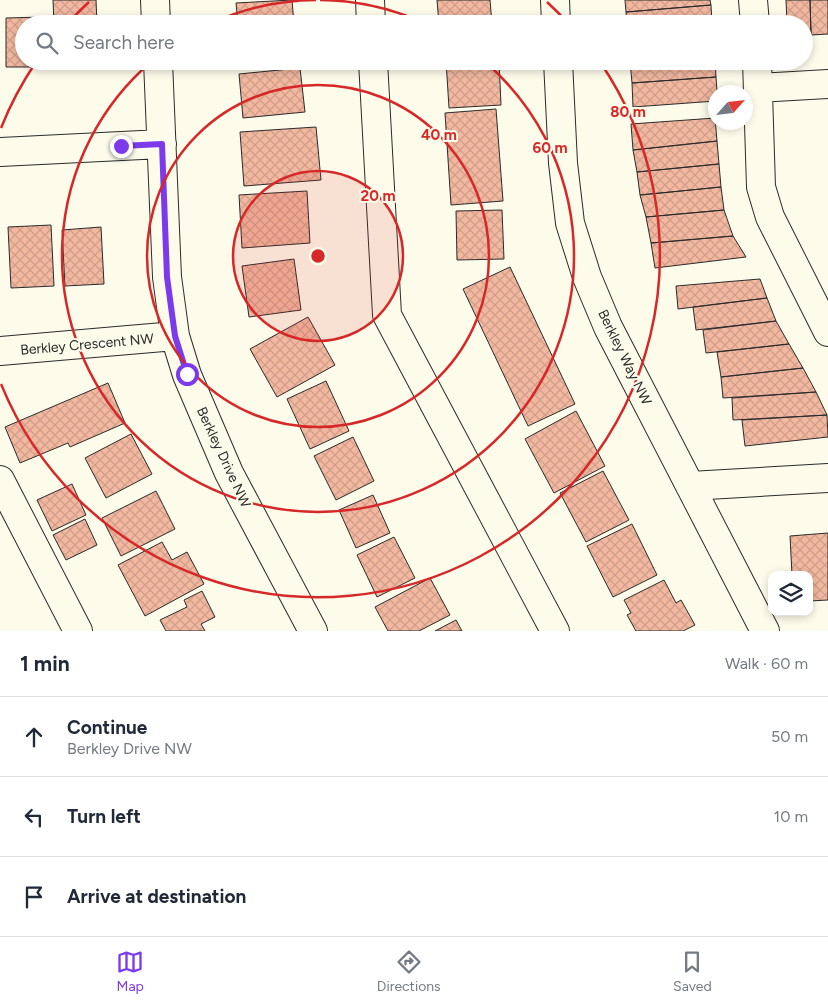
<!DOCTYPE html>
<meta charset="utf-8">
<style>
body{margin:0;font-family:Figtree,sans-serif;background:#f2f2f3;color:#1f2937}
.controls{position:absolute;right:15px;bottom:15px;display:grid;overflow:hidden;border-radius:10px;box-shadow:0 2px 8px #0003}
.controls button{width:45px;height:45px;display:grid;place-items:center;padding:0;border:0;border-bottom:1px solid #e0e1e3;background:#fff;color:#1f2937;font:25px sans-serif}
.compass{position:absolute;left:708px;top:85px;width:45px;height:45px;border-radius:50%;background:#fff;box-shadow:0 2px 8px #0003;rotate:63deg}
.stop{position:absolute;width:15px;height:15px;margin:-11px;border:4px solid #7c3aed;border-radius:50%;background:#fff}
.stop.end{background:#7c3aed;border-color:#fff;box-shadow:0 1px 5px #0008}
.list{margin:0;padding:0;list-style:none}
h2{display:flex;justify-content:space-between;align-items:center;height:65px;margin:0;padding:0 20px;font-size:21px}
h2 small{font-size:16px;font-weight:400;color:#747a83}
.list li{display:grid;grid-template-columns:32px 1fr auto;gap:15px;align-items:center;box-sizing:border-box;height:80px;padding:0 20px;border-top:1px solid #e0e1e3}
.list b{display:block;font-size:19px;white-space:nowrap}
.list p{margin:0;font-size:16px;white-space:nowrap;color:#747a83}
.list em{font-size:16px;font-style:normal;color:#747a83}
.icon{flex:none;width:28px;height:28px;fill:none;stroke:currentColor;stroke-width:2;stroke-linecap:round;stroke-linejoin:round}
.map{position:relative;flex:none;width:828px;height:631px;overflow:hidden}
.search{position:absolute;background:#fff;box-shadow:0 2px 8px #0003;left:15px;right:15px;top:15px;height:55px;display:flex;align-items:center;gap:12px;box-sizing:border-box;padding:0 18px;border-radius:28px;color:#747a83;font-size:19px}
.sheet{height:305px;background:#fff}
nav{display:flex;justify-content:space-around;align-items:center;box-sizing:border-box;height:70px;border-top:1px solid #e0e1e3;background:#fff;font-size:14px;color:#747a83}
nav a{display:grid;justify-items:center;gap:2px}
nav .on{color:#7c3aed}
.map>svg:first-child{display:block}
.building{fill:url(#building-cross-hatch);stroke:#2b2b2b}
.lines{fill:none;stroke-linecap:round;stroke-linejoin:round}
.minor-casing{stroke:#2b2b2b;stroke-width:30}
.minor{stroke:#fdfbea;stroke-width:28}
.route{stroke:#7c3aed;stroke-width:6}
.ring{fill:none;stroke:#d62828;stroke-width:2.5}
.labels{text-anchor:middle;stroke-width:4;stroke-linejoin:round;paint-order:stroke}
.street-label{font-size:14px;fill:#2b2b2b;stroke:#fdfbea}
.centre{fill:#d62828;stroke:#fdfbea;stroke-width:2.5}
.ring-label{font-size:15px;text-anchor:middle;font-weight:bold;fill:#d62828;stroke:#fdfbea;stroke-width:4;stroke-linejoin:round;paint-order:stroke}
</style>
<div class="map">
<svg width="828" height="631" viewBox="0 0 828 631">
<defs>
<pattern id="building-cross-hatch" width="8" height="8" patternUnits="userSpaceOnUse" patternTransform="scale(1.25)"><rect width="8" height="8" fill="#f2b8a0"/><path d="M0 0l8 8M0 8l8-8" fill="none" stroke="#d09e8a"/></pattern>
</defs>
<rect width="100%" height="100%" fill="#fdfbea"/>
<path class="building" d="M 53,0 L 96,0 L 97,24 L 54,24 Z
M 292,0 L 294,24 L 238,24 L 236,3 Z
M 437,0 L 490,0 L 492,24 L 439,24 Z
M 625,0 L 710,0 L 711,5 L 626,12 Z
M 786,0 L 810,0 L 811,35 L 804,35 L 804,24 L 787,24 Z
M 810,0 L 828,0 L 828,34 L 811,35 Z
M 711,5 L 712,24 L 627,24 L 626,12 Z
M 44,17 L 44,24 L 24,24 L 24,61 L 45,61 L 45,67 L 6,67 L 6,18 Z
M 55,61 L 98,61 L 98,67 L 55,68 Z
M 446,61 L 499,61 L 501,105 L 449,108 Z
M 630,61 L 715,61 L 716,77 L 632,83 Z
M 300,68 L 305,112 L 243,118 L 239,74 Z
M 716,77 L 717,92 L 716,92 L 716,101 L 633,107 L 632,83 Z
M 496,109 L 503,201 L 451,205 L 445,113 Z
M 715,118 L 717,141 L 633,150 L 631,124 Z
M 316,127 L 321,180 L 244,186 L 240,132 Z
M 717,141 L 719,164 L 637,172 L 633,150 Z
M 719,164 L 721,187 L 640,195 L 637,172 Z
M 721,187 L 724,210 L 646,217 L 640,195 Z
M 307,191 L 310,243 L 242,248 L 239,195 Z
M 502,210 L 504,259 L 457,260 L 456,211 Z
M 724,210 L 733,236 L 651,243 L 646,217 Z
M 51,225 L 54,286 L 11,288 L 8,227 Z
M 101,227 L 104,284 L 65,286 L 62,230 Z
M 733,236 L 746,257 L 655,268 L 651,243 Z
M 294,259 L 301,310 L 249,317 L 242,266 Z
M 510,267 L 575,404 L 528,426 L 463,289 Z
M 760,279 L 767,298 L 678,309 L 676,286 Z
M 767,298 L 776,321 L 696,330 L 693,307 Z
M 308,317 L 335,365 L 277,397 L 250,349 Z
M 776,321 L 789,344 L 706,353 L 703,330 Z
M 789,344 L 803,368 L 721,377 L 717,352 Z
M 803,368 L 816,392 L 723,398 L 721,377 Z
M 326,381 L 349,431 L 310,449 L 287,399 Z
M 108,383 L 125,423 L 70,447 L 68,443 L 20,463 L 5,427 Z
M 816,392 L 827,415 L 733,420 L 732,398 Z
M 576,411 L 605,466 L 554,493 L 525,439 Z
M 827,415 L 828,437 L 745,446 L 742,420 Z
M 131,434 L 152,474 L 106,498 L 85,458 Z
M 353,437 L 374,481 L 336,500 L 314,456 Z
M 603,471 L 629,520 L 586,542 L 560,493 Z
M 72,484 L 86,515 L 52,531 L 37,500 Z
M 156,491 L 175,529 L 121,556 L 102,518 Z
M 373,495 L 390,533 L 356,548 L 339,510 Z
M 85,519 L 97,545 L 66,560 L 53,535 Z
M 632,524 L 657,575 L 613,597 L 587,546 Z
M 828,533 L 828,600 L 809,601 L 809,575 L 792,575 L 790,536 Z
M 394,537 L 415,578 L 377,597 L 357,555 Z
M 162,542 L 172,560 L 187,552 L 204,584 L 145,616 L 118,565 Z
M 430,578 L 450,615 L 419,631 L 388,631 L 375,607 Z
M 664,580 L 676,603 L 681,600 L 695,625 L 683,631 L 636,631 L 627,615 L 631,613 L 624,600 Z
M 202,591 L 215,617 L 201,624 L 205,631 L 166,631 L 160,620 L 187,607 L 184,600 Z
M 456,620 L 462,631 L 435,631 Z"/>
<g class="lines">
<g class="minor-casing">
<path id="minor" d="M 155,0 L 156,24
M 370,0 L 371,24
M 555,0 L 556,24
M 753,0 L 755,24
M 158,61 L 167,277 L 175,336 L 187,375 L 229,473 L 313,631
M 373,61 L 387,315 L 555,631
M 558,61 L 563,163 L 570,223 L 587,277 L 608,327 L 765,631
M 757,61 L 761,187 L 770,217 L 828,332
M 758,88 L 828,84
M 0,152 L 162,144
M 0,351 L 175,336
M 0,480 L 78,631
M 690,486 L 828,478"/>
</g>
<use href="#minor" class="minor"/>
</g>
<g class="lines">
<path class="route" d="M 121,146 L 162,144 L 167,277 L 175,336 L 187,374"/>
</g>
<circle cx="318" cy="256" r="85" fill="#d62828" fill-opacity=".12"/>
<g class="ring">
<circle cx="318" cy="256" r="85"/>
<circle cx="318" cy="256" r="171"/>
<path d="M212 23A256 256 0 0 1 316 0M320 0A256 256 0 0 1 424 23M484 61A256 256 0 1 1 152 61"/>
<path d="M1 128A342 342 0 0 1 36 62M68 23A342 342 0 0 1 89 2M547 2A342 342 0 0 1 568 23M600 62A342 342 0 1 1 1 384"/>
</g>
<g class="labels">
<g class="street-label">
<text transform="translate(87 344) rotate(-5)" y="5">Berkley Crescent NW</text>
<text transform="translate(625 357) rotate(64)" y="5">Berkley Way NW</text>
<text transform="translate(224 457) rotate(65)" y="5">Berkley Drive NW</text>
</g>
</g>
<circle cx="318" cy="256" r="8" class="centre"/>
<g class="ring-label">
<text x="628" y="117">80 m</text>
<text x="439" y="140">40 m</text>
<text x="550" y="153">60 m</text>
<text x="378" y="201">20 m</text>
</g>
</svg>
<div class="controls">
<button><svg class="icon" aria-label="layers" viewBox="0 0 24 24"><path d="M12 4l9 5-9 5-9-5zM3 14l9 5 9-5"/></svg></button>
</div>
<svg class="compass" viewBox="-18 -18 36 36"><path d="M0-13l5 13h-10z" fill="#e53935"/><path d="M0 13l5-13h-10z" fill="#747a83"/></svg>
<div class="stop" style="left:187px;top:374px"></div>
<div class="stop end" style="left:121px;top:146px"></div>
<div class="search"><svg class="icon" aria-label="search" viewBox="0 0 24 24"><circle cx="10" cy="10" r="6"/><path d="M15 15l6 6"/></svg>Search here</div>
</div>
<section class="sheet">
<h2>1 min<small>Walk · 60 m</small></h2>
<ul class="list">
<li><svg class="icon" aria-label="ahead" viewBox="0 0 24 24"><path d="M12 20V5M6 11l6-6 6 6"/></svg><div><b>Continue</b><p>Berkley Drive NW</p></div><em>50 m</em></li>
<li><svg class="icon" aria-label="left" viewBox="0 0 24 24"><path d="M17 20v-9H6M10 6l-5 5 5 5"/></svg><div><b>Turn left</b></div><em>10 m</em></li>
<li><svg class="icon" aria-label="arrive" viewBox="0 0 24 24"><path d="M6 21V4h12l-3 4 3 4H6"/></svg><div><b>Arrive at destination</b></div></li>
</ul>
</section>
<nav>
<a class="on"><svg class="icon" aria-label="map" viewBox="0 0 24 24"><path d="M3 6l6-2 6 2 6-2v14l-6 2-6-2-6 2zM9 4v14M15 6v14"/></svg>Map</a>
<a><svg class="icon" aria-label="directions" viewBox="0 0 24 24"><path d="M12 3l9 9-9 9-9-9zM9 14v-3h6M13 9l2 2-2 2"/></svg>Directions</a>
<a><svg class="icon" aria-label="saved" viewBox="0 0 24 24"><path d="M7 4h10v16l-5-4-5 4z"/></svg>Saved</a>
</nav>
